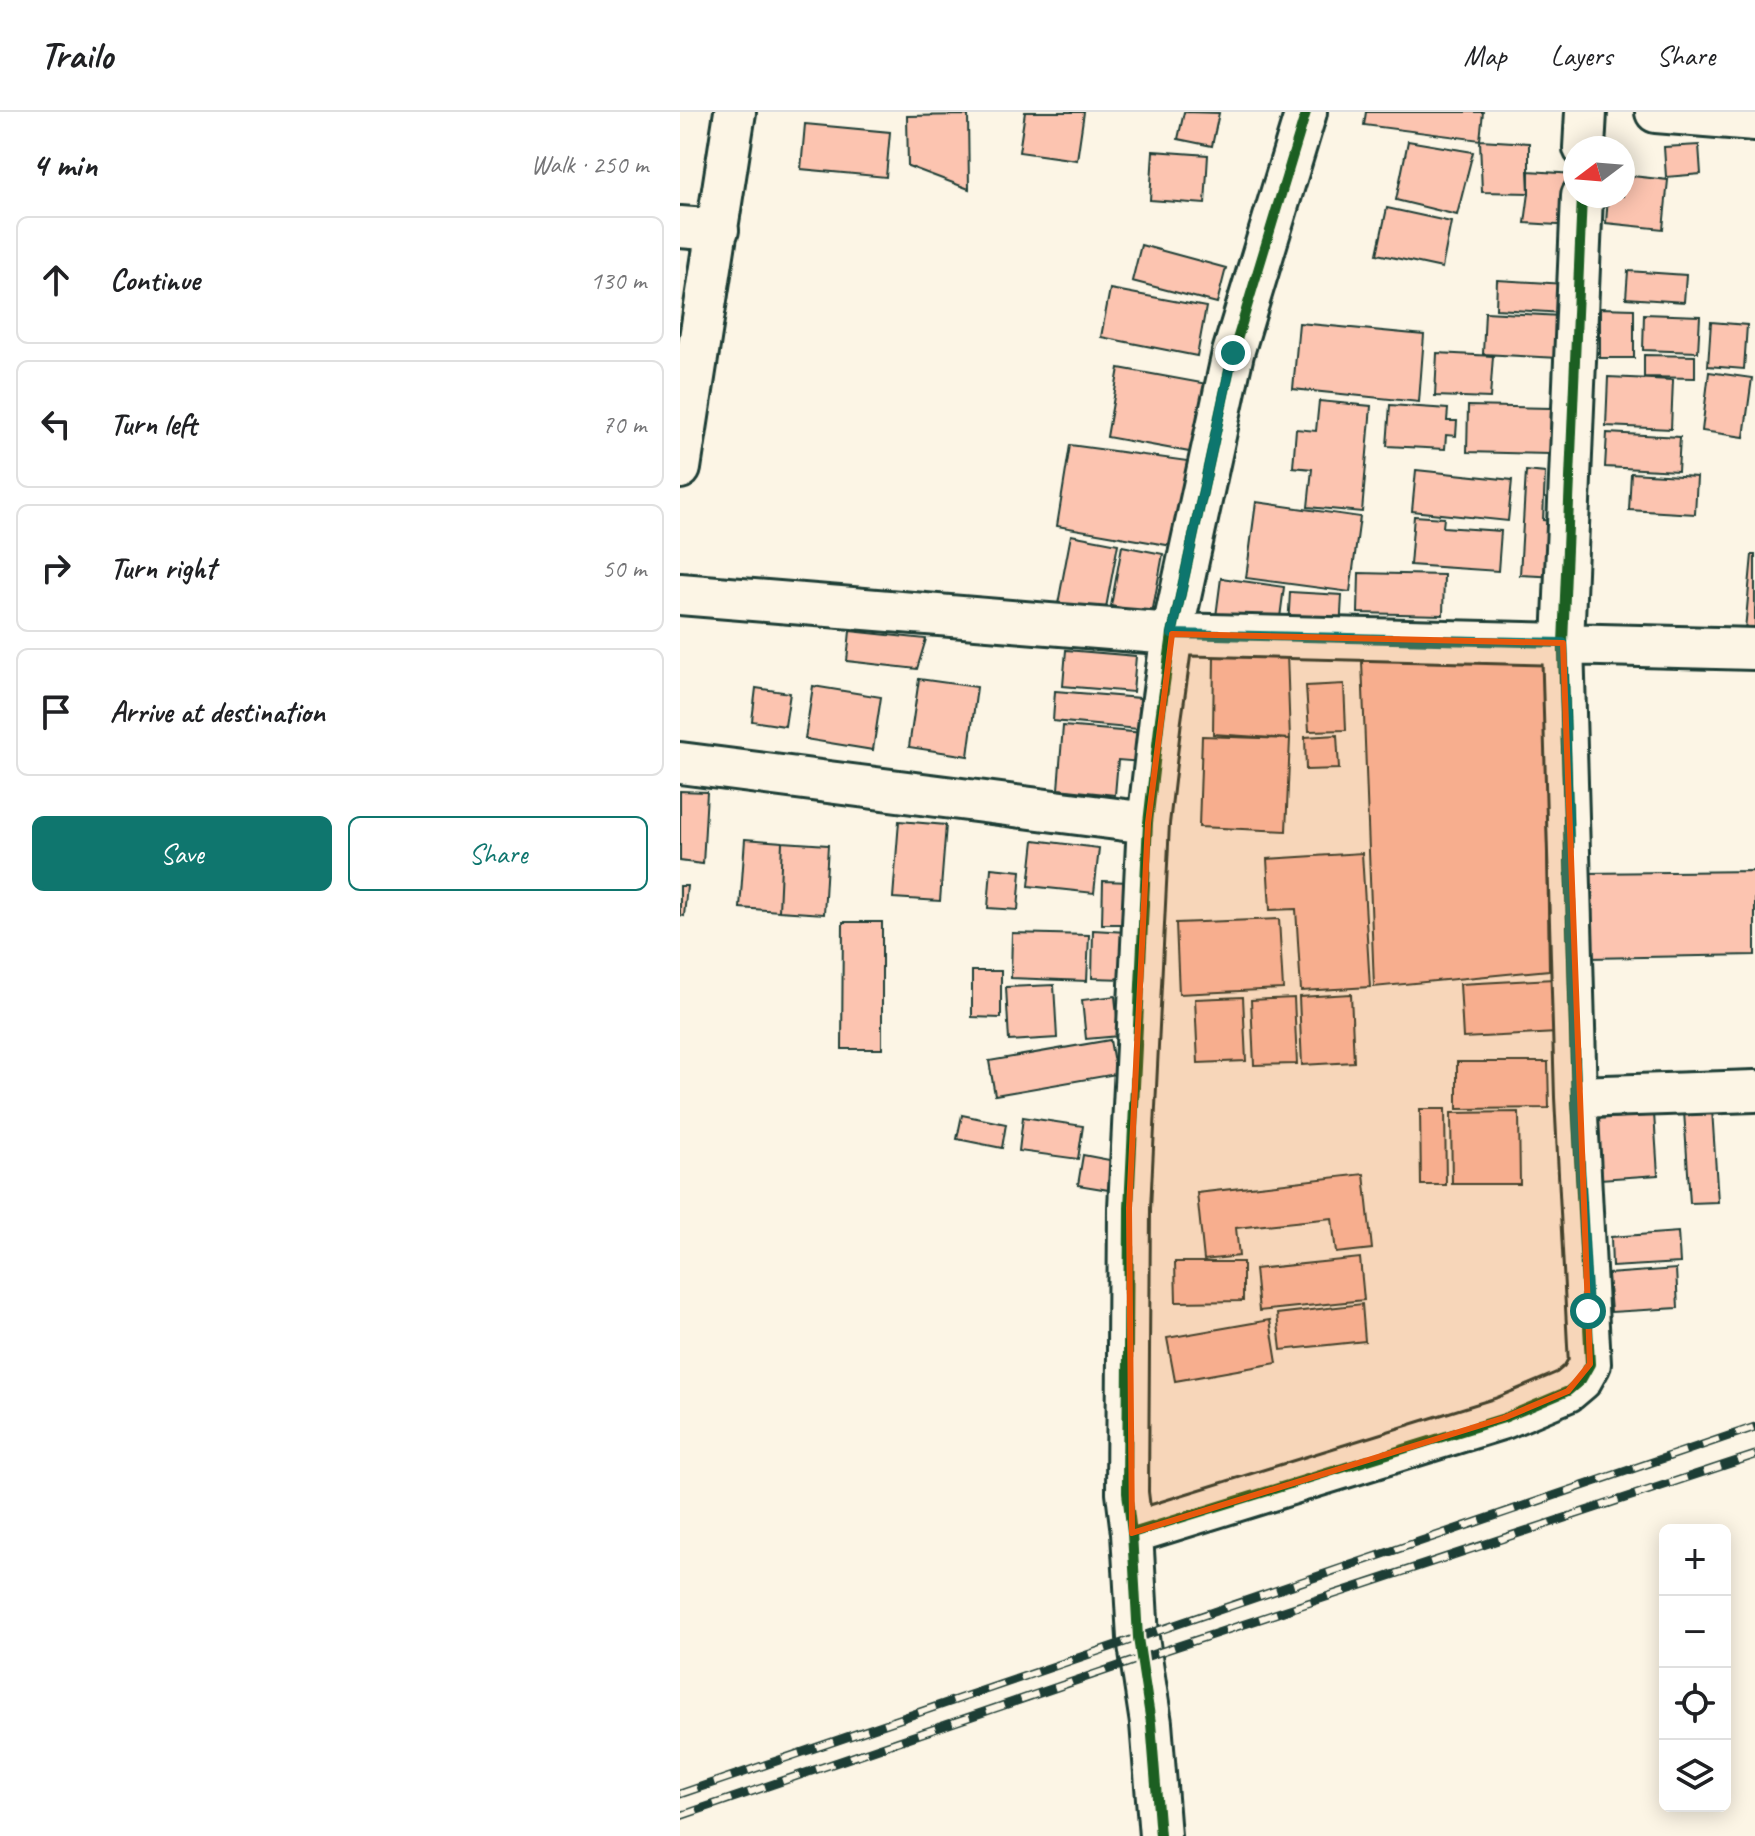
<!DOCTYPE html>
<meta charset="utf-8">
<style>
body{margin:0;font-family:Caveat,sans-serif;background:#f6f6f6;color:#202124}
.controls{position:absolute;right:24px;bottom:24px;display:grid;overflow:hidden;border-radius:12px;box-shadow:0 4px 20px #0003}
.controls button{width:72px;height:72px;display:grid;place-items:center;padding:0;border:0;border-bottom:2px solid #e0e0e0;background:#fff;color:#202124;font:40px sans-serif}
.compass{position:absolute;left:883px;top:24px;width:72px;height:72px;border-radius:50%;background:#fff;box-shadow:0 4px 20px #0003;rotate:254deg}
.stop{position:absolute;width:24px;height:24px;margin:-18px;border:6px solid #0f766e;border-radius:50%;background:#fff}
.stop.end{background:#0f766e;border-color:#fff;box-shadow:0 2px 8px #0008}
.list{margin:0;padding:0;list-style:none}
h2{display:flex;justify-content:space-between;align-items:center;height:104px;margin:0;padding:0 32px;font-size:34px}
h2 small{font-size:26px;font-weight:400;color:#757577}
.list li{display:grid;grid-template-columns:52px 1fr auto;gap:24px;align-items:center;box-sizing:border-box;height:128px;margin:0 16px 16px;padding:0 16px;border:2px solid #e0e0e0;border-radius:12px}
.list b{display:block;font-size:30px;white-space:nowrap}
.list em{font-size:26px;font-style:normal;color:#757577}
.actions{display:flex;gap:16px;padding:24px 32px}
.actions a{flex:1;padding:18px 0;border:2px solid #0f766e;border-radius:12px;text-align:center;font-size:28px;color:#0f766e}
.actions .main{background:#0f766e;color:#fff}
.icon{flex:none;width:44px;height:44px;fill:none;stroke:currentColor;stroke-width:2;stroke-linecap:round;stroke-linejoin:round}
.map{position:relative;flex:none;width:1075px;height:1724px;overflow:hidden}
header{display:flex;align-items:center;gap:48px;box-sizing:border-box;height:112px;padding:0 40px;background:#fff;border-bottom:2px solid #e0e0e0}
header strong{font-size:38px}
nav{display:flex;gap:44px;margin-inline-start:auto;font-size:28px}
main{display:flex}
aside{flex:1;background:#fff}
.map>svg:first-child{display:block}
.building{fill:#fcc4b0;stroke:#1f3d34;stroke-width:2}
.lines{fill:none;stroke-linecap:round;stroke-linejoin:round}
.street-casing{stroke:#1f3d34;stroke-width:46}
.street{stroke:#fcf5e5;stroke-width:40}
.rail-casing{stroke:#1f3d34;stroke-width:9}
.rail{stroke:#fcf5e5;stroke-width:6;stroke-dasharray:18;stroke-linecap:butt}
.cycleway-casing{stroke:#fcf5e5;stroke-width:15}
.cycleway{stroke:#1b5e20;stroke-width:10}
.route{stroke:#0f766e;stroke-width:10}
.marked{fill:#e8590c;fill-opacity:0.2;stroke:#e8590c;stroke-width:6;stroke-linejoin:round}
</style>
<header>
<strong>Trailo</strong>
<nav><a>Map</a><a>Layers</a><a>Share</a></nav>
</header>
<main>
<aside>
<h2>4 min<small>Walk · 250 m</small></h2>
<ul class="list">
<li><svg class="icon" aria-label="ahead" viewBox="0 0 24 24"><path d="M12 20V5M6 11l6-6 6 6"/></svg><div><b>Continue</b></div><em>130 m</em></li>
<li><svg class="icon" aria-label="left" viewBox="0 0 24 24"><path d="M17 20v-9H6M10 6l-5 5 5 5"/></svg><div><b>Turn left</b></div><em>70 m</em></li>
<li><svg class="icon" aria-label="right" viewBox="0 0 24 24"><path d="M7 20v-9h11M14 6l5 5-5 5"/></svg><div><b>Turn right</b></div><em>50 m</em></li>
<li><svg class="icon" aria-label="arrive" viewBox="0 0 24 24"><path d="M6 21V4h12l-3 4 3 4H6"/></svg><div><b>Arrive at destination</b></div></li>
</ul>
<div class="actions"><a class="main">Save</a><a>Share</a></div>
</aside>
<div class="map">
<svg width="1075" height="1724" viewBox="0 0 1075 1724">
<rect width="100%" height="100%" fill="#fcf5e5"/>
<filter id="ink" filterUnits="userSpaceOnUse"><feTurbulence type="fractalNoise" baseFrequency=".0125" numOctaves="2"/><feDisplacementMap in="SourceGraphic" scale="16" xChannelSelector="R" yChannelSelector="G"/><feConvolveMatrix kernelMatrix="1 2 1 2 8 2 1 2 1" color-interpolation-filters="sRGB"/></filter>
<g filter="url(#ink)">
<path class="building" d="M 345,0 L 404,0 L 397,48 L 339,40 Z
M 504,0 L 539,1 L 532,34 L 498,27 Z
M 686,0 L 803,0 L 800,28 L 684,13 Z
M 288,3 L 289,77 L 228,54 L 227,4 Z
M 125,12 L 210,20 L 206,65 L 121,57 Z
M 800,28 L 849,31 L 849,81 L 802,80 Z
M 728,29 L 793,40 L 777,103 L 716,88 Z
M 1019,33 L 1021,62 L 986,65 L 984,35 Z
M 473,39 L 528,43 L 525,92 L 470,88 Z
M 848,59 L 895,62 L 894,114 L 845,111 L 849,81 Z
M 943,63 L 988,68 L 983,117 L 926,111 L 928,84 L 943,84 Z
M 707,96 L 771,110 L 762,156 L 697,142 Z
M 461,133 L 546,156 L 537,191 L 452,169 Z
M 948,159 L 1006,163 L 1004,190 L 946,186 Z
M 817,168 L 886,172 L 884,201 L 816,197 Z
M 430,177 L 526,195 L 517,244 L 421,225 Z
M 920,196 L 954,197 L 954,246 L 920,246 Z
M 805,200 L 881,204 L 879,246 L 803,242 Z
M 964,202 L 1020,204 L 1018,240 L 963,238 Z
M 1031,210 L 1067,213 L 1064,257 L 1028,254 Z
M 619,211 L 744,223 L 739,290 L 613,277 Z
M 757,241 L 813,244 L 810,286 L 755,284 Z
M 964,243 L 1015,244 L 1015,266 L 964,265 Z
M 439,256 L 527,272 L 515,341 L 427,325 Z
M 1029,260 L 1072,266 L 1064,325 L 1022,319 Z
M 928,265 L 993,268 L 991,317 L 926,314 Z
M 639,289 L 691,294 L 682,400 L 628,395 L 632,357 L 613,355 L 616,317 L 636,319 Z
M 710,293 L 768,297 L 767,309 L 777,309 L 776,324 L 766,323 L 765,337 L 707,334 Z
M 788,294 L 871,296 L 870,342 L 787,340 Z
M 927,321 L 1000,325 L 998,359 L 925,355 Z
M 390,333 L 515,350 L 504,436 L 377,414 Z
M 736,358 L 832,368 L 828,409 L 732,399 Z
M 846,359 L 865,361 L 863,408 L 883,410 L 879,465 L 840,463 Z
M 951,361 L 1017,365 L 1015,402 L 949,398 Z
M 576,390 L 680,405 L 670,480 L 566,466 Z
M 734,404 L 764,406 L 763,415 L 821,419 L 818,459 L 730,453 Z
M 391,423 L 438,432 L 425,501 L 378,492 Z
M 442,434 L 483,442 L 472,502 L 431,494 Z
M 1072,443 L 1075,443 L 1075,519 L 1065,518 Z
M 679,461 L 764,463 L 763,503 L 678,501 Z
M 541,466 L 604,475 L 598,521 L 535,512 Z
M 610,480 L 662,483 L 660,520 L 608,516 Z
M 170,519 L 246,527 L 237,557 L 167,549 Z
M 386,538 L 456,544 L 453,580 L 383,574 Z
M 607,541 L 610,627 L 533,622 L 534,543 Z
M 864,546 L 869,858 L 694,875 L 682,549 Z
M 239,567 L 297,575 L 288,644 L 229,635 Z
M 664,572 L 666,618 L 629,619 L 626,574 Z
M 133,574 L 201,585 L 193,638 L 125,627 Z
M 76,576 L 110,581 L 105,614 L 72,609 Z
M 375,579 L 460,586 L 458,617 L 373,609 Z
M 383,614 L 464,621 L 462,650 L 438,648 L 435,683 L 378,677 Z
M 657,623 L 659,657 L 626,658 L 625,625 Z
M 522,624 L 610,627 L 606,719 L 519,715 Z
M 0,679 L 27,680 L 23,752 L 0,749 Z
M 219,709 L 266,713 L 260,789 L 213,786 Z
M 65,727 L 102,730 L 99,799 L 60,796 Z
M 354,728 L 419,736 L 414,781 L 349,774 Z
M 102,730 L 148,733 L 144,802 L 99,799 Z
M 682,741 L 690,875 L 621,879 L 616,797 L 590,798 L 587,747 Z
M 311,756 L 341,759 L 338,798 L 308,796 Z
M 1075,759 L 1075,843 L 908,846 L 906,761 Z
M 423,769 L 450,770 L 450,812 L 422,812 Z
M 0,774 L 7,774 L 4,804 L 0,803 Z
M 599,807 L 603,877 L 499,882 L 496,811 Z
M 163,810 L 202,810 L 202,937 L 162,937 Z
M 413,818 L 446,820 L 445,867 L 412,866 Z
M 332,821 L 409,823 L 407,869 L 331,866 Z
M 292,859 L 321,859 L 321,906 L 292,905 Z
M 874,867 L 877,921 L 783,926 L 780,872 Z
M 374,873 L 377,926 L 329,929 L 326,875 Z
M 671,882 L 674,950 L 622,953 L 619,885 Z
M 435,884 L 439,924 L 406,927 L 402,888 Z
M 563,885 L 566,949 L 518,951 L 515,887 Z
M 614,886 L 617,952 L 574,953 L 571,888 Z
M 430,928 L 436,962 L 315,983 L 309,949 Z
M 777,950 L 868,950 L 869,996 L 777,997 Z
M 973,986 L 978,1063 L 920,1067 L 916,1007 L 943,1005 L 942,988 Z
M 740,997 L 765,997 L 766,1073 L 741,1073 Z
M 1032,997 L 1038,1090 L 1010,1091 L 1004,999 Z
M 839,1000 L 840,1072 L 772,1072 L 771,1001 Z
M 282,1003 L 326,1012 L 322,1036 L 277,1027 Z
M 343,1005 L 403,1014 L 398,1047 L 339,1039 Z
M 403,1043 L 440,1050 L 435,1079 L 398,1073 Z
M 684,1062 L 692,1137 L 656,1141 L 652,1106 L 556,1116 L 559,1144 L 524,1148 L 517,1081 Z
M 998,1120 L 1000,1151 L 932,1155 L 931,1125 Z
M 680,1146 L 684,1188 L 579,1199 L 575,1157 Z
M 495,1150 L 563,1150 L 563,1189 L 496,1190 Z
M 996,1157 L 998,1196 L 931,1200 L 928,1162 Z
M 682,1192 L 685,1229 L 601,1238 L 597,1202 Z
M 590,1208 L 597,1251 L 495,1269 L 487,1226 Z"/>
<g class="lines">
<g class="street-casing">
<path id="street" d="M 976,0 L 1075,8
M 904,36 L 906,0
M 0,115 L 38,118
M 0,356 L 55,0
M 0,482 L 492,522 L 1075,537
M 0,651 L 468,711
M 896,985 L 1075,979
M 452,1421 L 824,1306 L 888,1279 L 901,1268 L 910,1252 L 896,985 L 883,531 L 902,84
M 480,1724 L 471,1611 L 458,1526 L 452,1421 L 447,1381 L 449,1096 L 468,711 L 480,607 L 492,522 L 553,241 L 626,0"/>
</g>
<use href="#street" class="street"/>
<g class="rail-casing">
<path id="rail" d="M 0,1682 L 1075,1315
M 0,1704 L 462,1546 L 1075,1343"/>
</g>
<use href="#rail" class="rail"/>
<g class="cycleway-casing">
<path id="cycleway" d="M 452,1421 L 824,1306 L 888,1279 L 901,1268 L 910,1252 L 896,985 L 883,531 L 902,84
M 480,1724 L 471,1611 L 458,1526 L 452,1421 L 447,1381 L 449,1096 L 468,711 L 480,607 L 492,522 L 553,241 L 626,0"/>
</g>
<use href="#cycleway" class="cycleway"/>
</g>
</g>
<g class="lines" filter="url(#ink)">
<path class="route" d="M 553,241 L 492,522 L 883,531 L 896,985 L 908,1199"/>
</g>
<path class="marked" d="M 492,522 L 883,531 L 910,1252 L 888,1279 L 824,1306 L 452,1421 L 449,1096 L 468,711 Z"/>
</svg>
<div class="controls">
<button>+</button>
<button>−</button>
<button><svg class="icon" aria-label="locate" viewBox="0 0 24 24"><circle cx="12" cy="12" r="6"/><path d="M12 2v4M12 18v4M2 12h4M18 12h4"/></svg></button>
<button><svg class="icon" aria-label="layers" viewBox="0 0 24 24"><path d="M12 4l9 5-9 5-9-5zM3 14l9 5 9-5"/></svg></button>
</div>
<svg class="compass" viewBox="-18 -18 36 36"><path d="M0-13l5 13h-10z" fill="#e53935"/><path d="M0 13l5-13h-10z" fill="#757577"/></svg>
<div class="stop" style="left:908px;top:1199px"></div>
<div class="stop end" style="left:553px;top:241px"></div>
</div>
</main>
